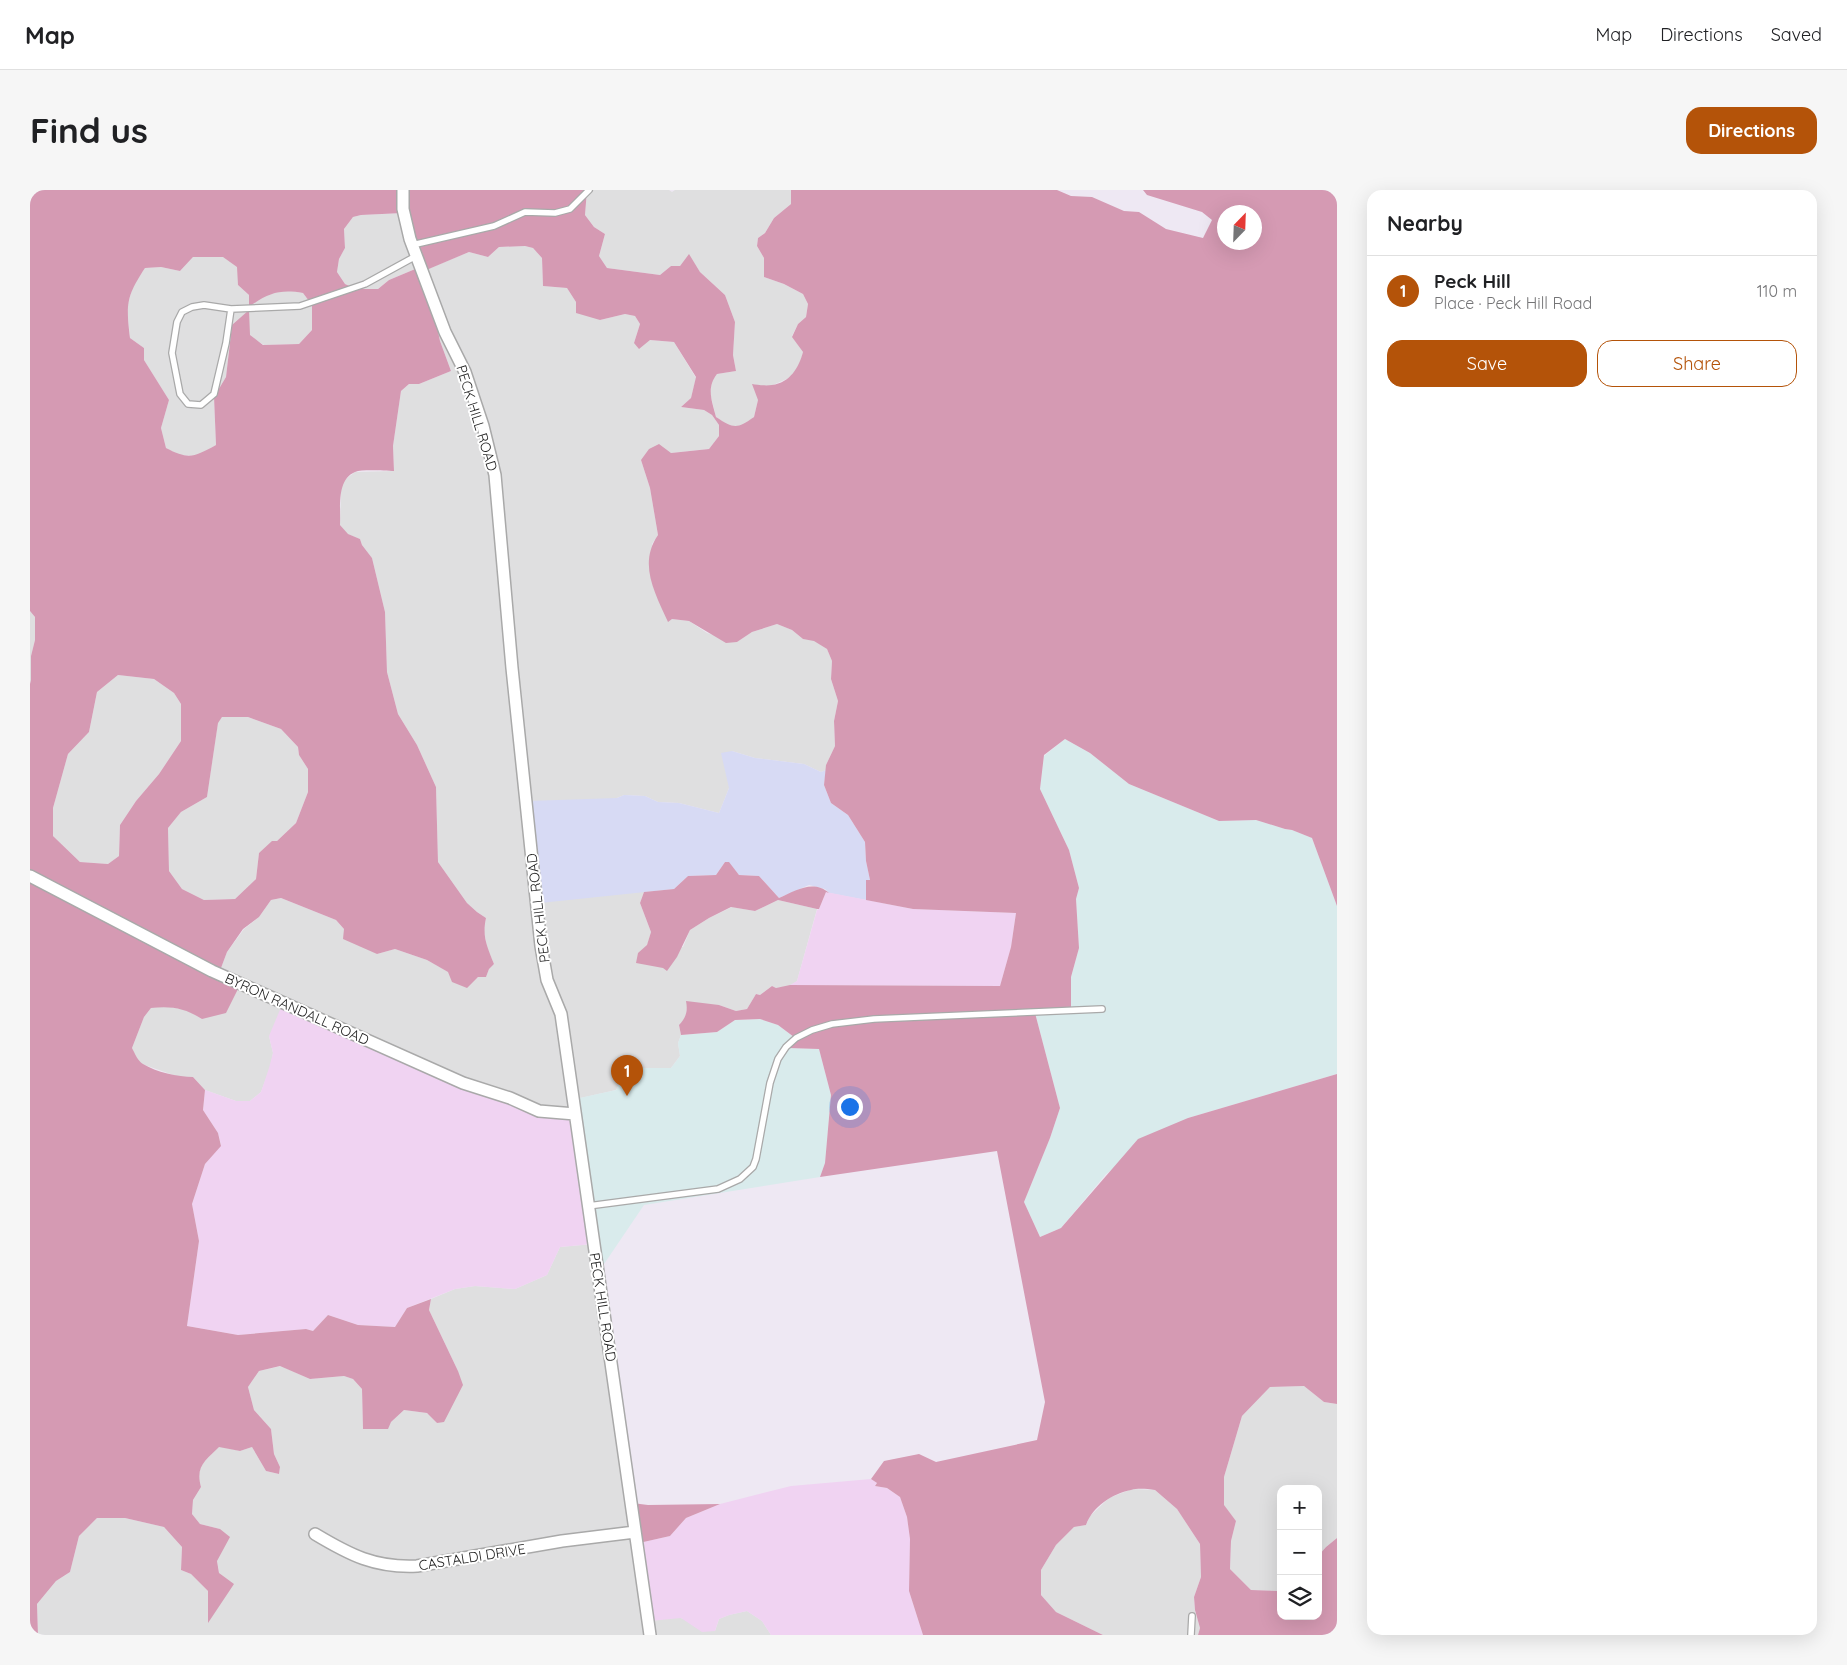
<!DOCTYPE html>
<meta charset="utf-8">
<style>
body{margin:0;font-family:Quicksand,sans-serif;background:#f6f6f6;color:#202124}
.controls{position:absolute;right:15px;bottom:15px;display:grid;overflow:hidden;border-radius:10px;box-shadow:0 5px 20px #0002}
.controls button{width:45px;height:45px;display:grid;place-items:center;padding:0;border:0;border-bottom:1px solid #e0e0e0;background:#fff;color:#202124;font:25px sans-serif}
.compass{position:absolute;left:1187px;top:15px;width:45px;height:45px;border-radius:50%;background:#fff;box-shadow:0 5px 20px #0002;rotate:23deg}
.you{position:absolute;left:819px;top:916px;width:18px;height:18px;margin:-12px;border:4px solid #fff;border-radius:50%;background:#1a73e8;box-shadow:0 0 0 8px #1a73e833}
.badge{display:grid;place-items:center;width:32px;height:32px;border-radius:50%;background:#b45309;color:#fff;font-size:16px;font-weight:700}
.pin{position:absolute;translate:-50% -41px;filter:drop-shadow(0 1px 2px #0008)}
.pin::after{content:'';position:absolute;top:26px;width:18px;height:15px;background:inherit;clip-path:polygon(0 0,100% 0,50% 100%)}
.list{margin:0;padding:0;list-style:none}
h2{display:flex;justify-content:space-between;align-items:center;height:65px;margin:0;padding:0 20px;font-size:21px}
h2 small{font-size:16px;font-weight:400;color:#757577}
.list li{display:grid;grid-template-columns:32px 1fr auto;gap:15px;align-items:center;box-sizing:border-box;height:70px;padding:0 20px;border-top:1px solid #e0e0e0}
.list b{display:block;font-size:19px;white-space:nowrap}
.list p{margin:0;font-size:16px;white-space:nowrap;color:#757577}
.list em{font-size:16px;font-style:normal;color:#757577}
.actions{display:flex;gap:10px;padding:15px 20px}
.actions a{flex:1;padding:11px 0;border:1px solid #b45309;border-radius:15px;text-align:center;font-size:18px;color:#b45309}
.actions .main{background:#b45309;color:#fff}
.icon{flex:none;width:28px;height:28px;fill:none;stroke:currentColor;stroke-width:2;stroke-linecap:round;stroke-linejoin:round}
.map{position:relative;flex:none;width:1307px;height:1445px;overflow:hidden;border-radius:15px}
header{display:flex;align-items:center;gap:30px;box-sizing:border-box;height:70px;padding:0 25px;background:#fff;border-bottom:1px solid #e0e0e0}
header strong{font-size:24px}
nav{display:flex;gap:28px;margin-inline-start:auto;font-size:18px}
.intro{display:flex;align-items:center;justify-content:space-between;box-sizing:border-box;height:120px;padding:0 30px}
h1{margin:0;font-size:35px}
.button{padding:12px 22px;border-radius:15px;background:#b45309;color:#fff;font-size:18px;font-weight:700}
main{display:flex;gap:30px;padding:0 30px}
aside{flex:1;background:#fff;border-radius:15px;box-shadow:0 5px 20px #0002}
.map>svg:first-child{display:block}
.residential{fill:#dfdfe0}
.commercial{fill:#d7daf4}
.industrial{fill:#d9ebec}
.farmland{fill:#f0d3f2}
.forest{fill:#d59ab3;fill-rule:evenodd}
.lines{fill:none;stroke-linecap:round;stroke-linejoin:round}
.lane-casing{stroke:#a9a9a9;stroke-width:8}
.street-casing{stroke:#a9a9a9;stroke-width:14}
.lane{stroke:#fff;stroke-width:5.5}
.street{stroke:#fff;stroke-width:11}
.labels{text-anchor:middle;stroke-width:4;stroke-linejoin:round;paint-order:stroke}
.street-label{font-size:14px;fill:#222;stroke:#fff}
</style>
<header>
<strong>Map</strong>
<nav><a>Map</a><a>Directions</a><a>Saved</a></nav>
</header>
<div class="intro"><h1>Find us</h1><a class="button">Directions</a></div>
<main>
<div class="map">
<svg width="1307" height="1445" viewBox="0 0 1307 1445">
<rect width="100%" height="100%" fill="#eee8f3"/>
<path class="residential" d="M 557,0 L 639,0 L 642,2 L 645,0 L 761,0 L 761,14 L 744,28 L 735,43 L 728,48 L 727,56 L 734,68 L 734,87 L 754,94 L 773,104 L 778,114 L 776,127 L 768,134 L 762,146 L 773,162 L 770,176 L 759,188 L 743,195 L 728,210 L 724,227 L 712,236 L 700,237 L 686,227 L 680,203 L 682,191 L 687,184 L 706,181 L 703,165 L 705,132 L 695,105 L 670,82 L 659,65 L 650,76 L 641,76 L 630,85 L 577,78 L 569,66 L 575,44 L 564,37 L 555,25 Z
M 374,23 L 390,77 L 359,90 L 348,99 L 326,99 L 315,94 L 307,82 L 309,69 L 315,58 L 314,39 L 323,27 L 331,25 Z
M 495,56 L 503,58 L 512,68 L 513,96 L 537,98 L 546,112 L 570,130 L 595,124 L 605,126 L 610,134 L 604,153 L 620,150 L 644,152 L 666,188 L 661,208 L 651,217 L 674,220 L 682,225 L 689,235 L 689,246 L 679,259 L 641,263 L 611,270 L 620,298 L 628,345 L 622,354 L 638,431 L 642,429 L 659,431 L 677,443 L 707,452 L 722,442 L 747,434 L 762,440 L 773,449 L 784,450 L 797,459 L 802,471 L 801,489 L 808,511 L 804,531 L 805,556 L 796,575 L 796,580 L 791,582 L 774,574 L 725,568 L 702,561 L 699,598 L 689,623 L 649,613 L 628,612 L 615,606 L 594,605 L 587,608 L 614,702 L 610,713 L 621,742 L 617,756 L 653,757 L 660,740 L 679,728 L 702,717 L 725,721 L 748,710 L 787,719 L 767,791 L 760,796 L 746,798 L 742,796 L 730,805 L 726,804 L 717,819 L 706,821 L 689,815 L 657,818 L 655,829 L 649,835 L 651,845 L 648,853 L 650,866 L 641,878 L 608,878 L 600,886 L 591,890 L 586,900 L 546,909 L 546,919 L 512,920 L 239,846 L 243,863 L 240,878 L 231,902 L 220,911 L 206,911 L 175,900 L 163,887 L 149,887 L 112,874 L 105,866 L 102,858 L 114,827 L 121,818 L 136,816 L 157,820 L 172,829 L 197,762 L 214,739 L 229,727 L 241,710 L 251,708 L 306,730 L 314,739 L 347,764 L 365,759 L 397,770 L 440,794 L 448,787 L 456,787 L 459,779 L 464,774 L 457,758 L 454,741 L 456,728 L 447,722 L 437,713 L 408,672 L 406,597 L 387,555 L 368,524 L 357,482 L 355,422 L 342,368 L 332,355 L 330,349 L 317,344 L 310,335 L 311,301 L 313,291 L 325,282 L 364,281 L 363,256 L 371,201 L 379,194 L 389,194 L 421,181 L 410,151 L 399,99 L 393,81 L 439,62 L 458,67 L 469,57 Z
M 163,67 L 194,67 L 208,77 L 208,95 L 219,105 L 220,116 L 235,105 L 258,100 L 273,103 L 282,115 L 282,140 L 269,154 L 234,155 L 202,135 L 196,187 L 184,207 L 186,255 L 167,266 L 149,265 L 136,258 L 131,238 L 139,210 L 114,170 L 114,158 L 100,148 L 97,117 L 103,96 L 115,78 L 131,77 L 150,81 Z
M 0,421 L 5,427 L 5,450 L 1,466 L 1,490 L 0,494 Z
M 88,485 L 124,489 L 144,503 L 151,514 L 151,551 L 129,584 L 106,611 L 90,635 L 89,666 L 78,674 L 50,672 L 23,646 L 23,618 L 38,564 L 59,542 L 67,502 Z
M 192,527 L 218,527 L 251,539 L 268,557 L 269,565 L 278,579 L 278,602 L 266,633 L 247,651 L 229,663 L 226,689 L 205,709 L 174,710 L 152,699 L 139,681 L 138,638 L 151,622 L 177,607 L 188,532 Z
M 563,1054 L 605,1334 L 651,1428 L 685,1441 L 689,1429 L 699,1425 L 717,1421 L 732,1431 L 741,1445 L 8,1445 L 7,1414 L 26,1391 L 40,1382 L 49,1346 L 67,1328 L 95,1328 L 134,1337 L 152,1357 L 151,1380 L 161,1384 L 178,1401 L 178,1432 L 186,1419 L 189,1382 L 187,1371 L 190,1339 L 170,1334 L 162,1324 L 163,1310 L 171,1297 L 168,1288 L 171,1275 L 189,1256 L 210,1261 L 222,1257 L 236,1281 L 249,1284 L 250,1277 L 244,1264 L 241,1239 L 224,1220 L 218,1197 L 229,1181 L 251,1176 L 280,1189 L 314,1186 L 323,1189 L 332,1199 L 333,1239 L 361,1232 L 374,1220 L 397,1223 L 407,1233 L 428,1181 L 399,1120 L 401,1109 L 425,1099 L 445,1096 L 485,1099 L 517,1085 L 530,1057 Z
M 1274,1196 L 1294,1212 L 1307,1214 L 1307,1348 L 1296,1357 L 1288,1366 L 1288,1299 L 1251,1299 L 1251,1399 L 1249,1401 L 1221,1400 L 1200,1379 L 1201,1351 L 1206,1331 L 1194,1316 L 1194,1287 L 1212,1226 L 1240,1197 Z
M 1102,1299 L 1125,1300 L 1147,1319 L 1170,1354 L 1171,1387 L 1164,1407 L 1165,1420 L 1170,1438 L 1168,1445 L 1073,1445 L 1026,1422 L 1011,1405 L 1011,1380 L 1026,1355 L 1044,1337 L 1056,1335 L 1060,1326 L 1079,1308 Z"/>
<path class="commercial" d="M 702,561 L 725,568 L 774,574 L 791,582 L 796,580 L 794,595 L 801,613 L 818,625 L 835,652 L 836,671 L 840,690 L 836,690 L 836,710 L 799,703 L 795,699 L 779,695 L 749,708 L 729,686 L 709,685 L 698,672 L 695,672 L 686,685 L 658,686 L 644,699 L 510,713 L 498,611 L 587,608 L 594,605 L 615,606 L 628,612 L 649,613 L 689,623 L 699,598 L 691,563 Z"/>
<path class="industrial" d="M 1035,549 L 1060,563 L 1099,594 L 1189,631 L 1226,630 L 1255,639 L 1262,640 L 1282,648 L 1307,716 L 1307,884 L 1158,928 L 1076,984 L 1031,1038 L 1010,1047 L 994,1012 L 1020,948 L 1030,918 L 1005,823 L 1041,819 L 1041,787 L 1049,758 L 1046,709 L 1049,698 L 1039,660 L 1010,599 L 1014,566 Z
M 730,829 L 748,835 L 764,847 L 758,858 L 789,859 L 801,905 L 795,973 L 790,987 L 614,1015 L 570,1080 L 545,909 L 586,900 L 591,890 L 600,886 L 608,878 L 641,878 L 650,866 L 648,853 L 651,845 L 687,842 L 705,830 Z"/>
<path class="farmland" d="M 796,702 L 883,719 L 986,723 L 981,757 L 970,796 L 760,795 L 767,791 L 787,720 L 789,719 Z
M 252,815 L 512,920 L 545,923 L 563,1054 L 530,1057 L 517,1085 L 485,1099 L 445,1096 L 425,1099 L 377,1118 L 365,1137 L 328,1135 L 298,1125 L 283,1141 L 276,1139 L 208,1145 L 157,1136 L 169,1051 L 162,1014 L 175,974 L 191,955 L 188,943 L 173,920 L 175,900 L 206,911 L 220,911 L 231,902 L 239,878 L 243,863 L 239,846 Z
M 841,1289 L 847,1293 L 845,1296 L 857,1298 L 870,1307 L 877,1327 L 880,1349 L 879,1401 L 893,1445 L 741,1445 L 732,1431 L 717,1421 L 699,1425 L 689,1429 L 685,1441 L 672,1442 L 651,1428 L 620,1431 L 609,1353 L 640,1346 L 656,1328 L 690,1314 L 761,1296 Z"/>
<path class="forest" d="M 0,0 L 557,0 L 555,25 L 564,37 L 575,44 L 569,66 L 577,78 L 630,85 L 641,76 L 650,76 L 659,64 L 670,82 L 695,105 L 705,132 L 703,165 L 706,181 L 687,184 C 676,198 682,211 686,227 C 704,239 707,239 724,227 L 728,210 L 722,194 C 728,195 736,196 742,195 C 760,193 769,177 773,162 L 762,147 L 768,134 L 776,127 L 778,114 L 773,104 L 754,94 L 734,87 L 734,68 L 727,56 L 728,48 L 735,43 L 744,28 L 761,14 L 761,0 L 1027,0 L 1041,6 L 1062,7 L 1094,21 L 1109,22 L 1136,39 L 1173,48 L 1182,30 L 1172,22 L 1117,5 L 1113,0 L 1299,0 L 1307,8 L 1307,730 L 1307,716 L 1282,648 L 1262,640 L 1255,639 L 1226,630 L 1189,631 L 1099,594 L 1060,563 L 1035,549 L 1014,565 L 1010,599 L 1039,660 L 1049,698 L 1046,709 L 1049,758 L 1041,787 L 1041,819 L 1005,823 L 1030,918 L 1020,948 L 994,1012 L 1010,1047 L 1031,1038 L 1108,949 L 1158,928 L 1307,884 L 1307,1214 L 1294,1212 L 1274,1196 L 1240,1197 L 1212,1226 L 1194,1287 L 1194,1315 L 1206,1331 L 1201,1351 L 1200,1379 L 1221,1400 L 1249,1401 L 1251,1399 L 1251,1426 L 1288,1426 L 1288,1366 L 1296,1357 L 1307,1348 L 1307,1445 L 1168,1445 L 1170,1438 L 1165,1420 L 1164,1407 L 1171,1387 L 1170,1354 L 1147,1319 L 1125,1300 C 1117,1299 1108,1298 1101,1300 C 1082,1304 1063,1316 1056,1335 L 1044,1337 L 1026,1355 L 1011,1380 L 1011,1405 L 1026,1422 L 1073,1445 L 893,1445 L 879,1401 L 880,1349 L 877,1327 L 870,1307 L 857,1298 L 845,1296 L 847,1293 L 841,1289 L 854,1271 L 889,1264 L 906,1272 L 1007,1250 L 1015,1212 L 967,961 L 790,987 L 795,973 L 801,905 L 789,859 L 758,858 L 764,847 L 748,835 L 730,829 L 705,830 L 687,842 L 651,845 L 649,835 C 656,828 658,821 656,811 L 689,815 L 706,821 L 717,819 L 726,804 L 730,805 L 742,796 L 746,798 L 760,795 L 970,796 L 981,757 L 986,723 L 883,719 L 836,710 L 836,690 L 840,690 L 836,671 L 835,652 L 818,625 L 801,613 L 794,595 L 796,575 L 805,556 L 804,531 L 808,511 L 801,489 L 802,471 L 797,459 L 784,451 L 773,449 L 762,440 L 747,434 L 722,442 L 707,452 L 696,453 L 659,431 L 642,429 L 638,432 C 625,403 608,374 628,345 L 620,298 L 611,270 L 619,259 L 629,254 L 641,263 L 679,259 L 689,246 L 689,235 L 682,225 L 674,220 L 651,217 L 661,208 L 666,187 L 644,152 L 620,150 L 609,159 L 604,153 L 610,134 L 605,126 L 595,124 L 570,130 L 546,123 L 546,112 L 537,98 L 513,96 L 512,68 L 503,58 L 495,56 L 469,57 L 458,67 L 439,62 L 394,81 L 399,99 L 410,151 L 421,181 L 389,194 L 379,194 L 371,201 L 363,256 L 364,281 C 355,281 333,279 325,282 C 306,290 311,318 310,335 L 318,344 L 330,349 L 332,355 L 342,368 L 355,422 L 357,482 L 368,524 L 387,555 L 406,597 L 408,672 L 437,713 L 447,722 L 456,728 C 452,747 457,756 464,774 L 459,779 L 456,787 L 448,787 L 437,798 L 422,792 L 418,782 L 397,770 L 365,759 L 347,764 L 313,749 L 314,739 L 306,730 L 251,708 L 241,710 L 229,727 L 213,739 L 197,762 L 188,786 L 209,797 L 196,823 L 172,829 C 154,818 142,816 121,818 L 114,827 L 102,858 C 105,864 108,871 113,874 C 126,882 148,887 163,887 L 175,900 L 173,920 L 188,943 L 191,956 L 175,974 L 162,1014 L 169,1051 L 157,1136 L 208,1145 L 276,1139 L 283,1141 L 298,1125 L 328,1135 L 365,1137 L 377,1118 L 401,1109 L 399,1120 L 428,1181 L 433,1195 L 414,1232 L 407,1233 L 397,1223 L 374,1220 L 361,1232 L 358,1239 L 333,1239 L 332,1199 L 323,1189 L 314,1186 L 280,1189 L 250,1176 L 229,1181 L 218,1197 L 224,1220 L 241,1239 L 244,1264 L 250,1277 L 249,1284 L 236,1281 L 222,1257 L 210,1261 L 189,1257 C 176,1270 165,1276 171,1297 L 163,1310 L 162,1324 L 170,1334 L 190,1339 L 200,1347 L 187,1371 L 189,1383 L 204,1394 L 178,1433 L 178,1401 L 161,1384 L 151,1380 L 152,1357 L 134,1337 L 95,1328 L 67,1328 L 49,1346 L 40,1382 L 26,1391 L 7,1414 L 8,1445 L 0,1445 L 0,494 L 1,490 L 1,466 L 5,450 L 5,427 L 0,421 ZM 1194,22 L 1224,22 L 1224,52 L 1194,52 ZM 373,23 L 390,77 L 359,90 L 348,99 L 326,99 L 315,94 L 307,82 L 309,69 L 315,58 L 314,39 L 323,27 L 331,25 ZM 163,67 L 193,67 L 207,77 L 208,95 L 219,105 L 219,117 C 238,103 250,99 273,103 L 282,115 L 282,140 L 269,154 L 233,155 L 220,145 L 219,120 L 202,135 L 196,187 L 184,207 L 186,255 C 164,267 159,270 136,258 L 131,238 L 139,210 L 114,170 L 114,158 L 100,148 C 96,114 96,107 115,78 L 131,77 L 150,81 ZM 88,485 L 124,489 L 144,503 L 151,514 L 151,551 L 129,584 L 106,611 L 90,635 L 89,666 L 78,674 L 50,672 L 23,646 L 23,618 L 38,564 L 59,542 L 67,502 ZM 192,527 L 218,527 L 251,539 L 268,557 L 269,565 L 278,579 L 278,602 L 266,633 L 247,651 L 242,651 L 229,663 L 226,689 L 205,709 L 174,710 L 152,699 L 139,681 L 138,638 L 151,622 L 177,607 L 188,533 Z
M 695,672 L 699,672 L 709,685 L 729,686 L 749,708 C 765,701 783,689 799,703 L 796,702 L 789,719 L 787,719 L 748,710 L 725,721 L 701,717 L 679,728 L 660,740 L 647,767 L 637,781 L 633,778 L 606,773 L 608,763 L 617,755 L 621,742 L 610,713 L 614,702 L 644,699 L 658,686 L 686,685 Z
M 602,1313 L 618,1315 L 690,1314 L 656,1328 L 640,1346 L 609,1353 Z"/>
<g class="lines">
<g class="lane-casing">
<path id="lane" d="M 382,55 L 464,36 L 495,22 L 525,23 L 540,19 L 559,0
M 201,119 L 196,153 L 184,204 L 171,215 L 158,214 L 150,204 L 142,163 L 147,132 L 152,122 L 162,117 L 174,115 L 201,119 L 270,116 L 335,94 L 386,66
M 558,1016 L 688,999 L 710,989 L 723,977 L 726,969 L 740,893 L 748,869 L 756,857 L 766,848 L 782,840 L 802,834 L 844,829 L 1072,819
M 1161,1445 L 1162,1426"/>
</g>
<g class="street-casing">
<path id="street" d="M 373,0 L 373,19 L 380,49 L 415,142 L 435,182 L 453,236 L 465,285 L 482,478 L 511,756 L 517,790 L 531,824 L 620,1445
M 0,686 L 182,781 L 433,893 L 480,908 L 509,921 L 545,924
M 285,1344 C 320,1365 345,1378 387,1376 L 532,1351 L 605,1342"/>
</g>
<use href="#lane" class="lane"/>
<use href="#street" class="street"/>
</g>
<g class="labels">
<g class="street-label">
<text transform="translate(447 228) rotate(73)" y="5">PECK HILL ROAD</text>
<text transform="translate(508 718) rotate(-97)" y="5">PECK HILL ROAD</text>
<text transform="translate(267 819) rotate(24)" y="5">BYRON RANDALL ROAD</text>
<text transform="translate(573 1117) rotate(81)" y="5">PECK HILL ROAD</text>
<text transform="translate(442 1367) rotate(-9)" y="5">CASTALDI DRIVE</text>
</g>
</g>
</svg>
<div class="controls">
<button>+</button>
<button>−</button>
<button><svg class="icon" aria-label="layers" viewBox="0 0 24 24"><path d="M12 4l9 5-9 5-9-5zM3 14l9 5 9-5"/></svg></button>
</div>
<svg class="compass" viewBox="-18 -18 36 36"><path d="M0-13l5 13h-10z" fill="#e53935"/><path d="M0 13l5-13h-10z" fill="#757577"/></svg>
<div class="you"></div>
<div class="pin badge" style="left:597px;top:906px">1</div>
</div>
<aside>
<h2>Nearby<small></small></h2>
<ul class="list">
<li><span class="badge">1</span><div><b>Peck Hill</b><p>Place · Peck Hill Road</p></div><em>110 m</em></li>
</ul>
<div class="actions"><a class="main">Save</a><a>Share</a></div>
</aside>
</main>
